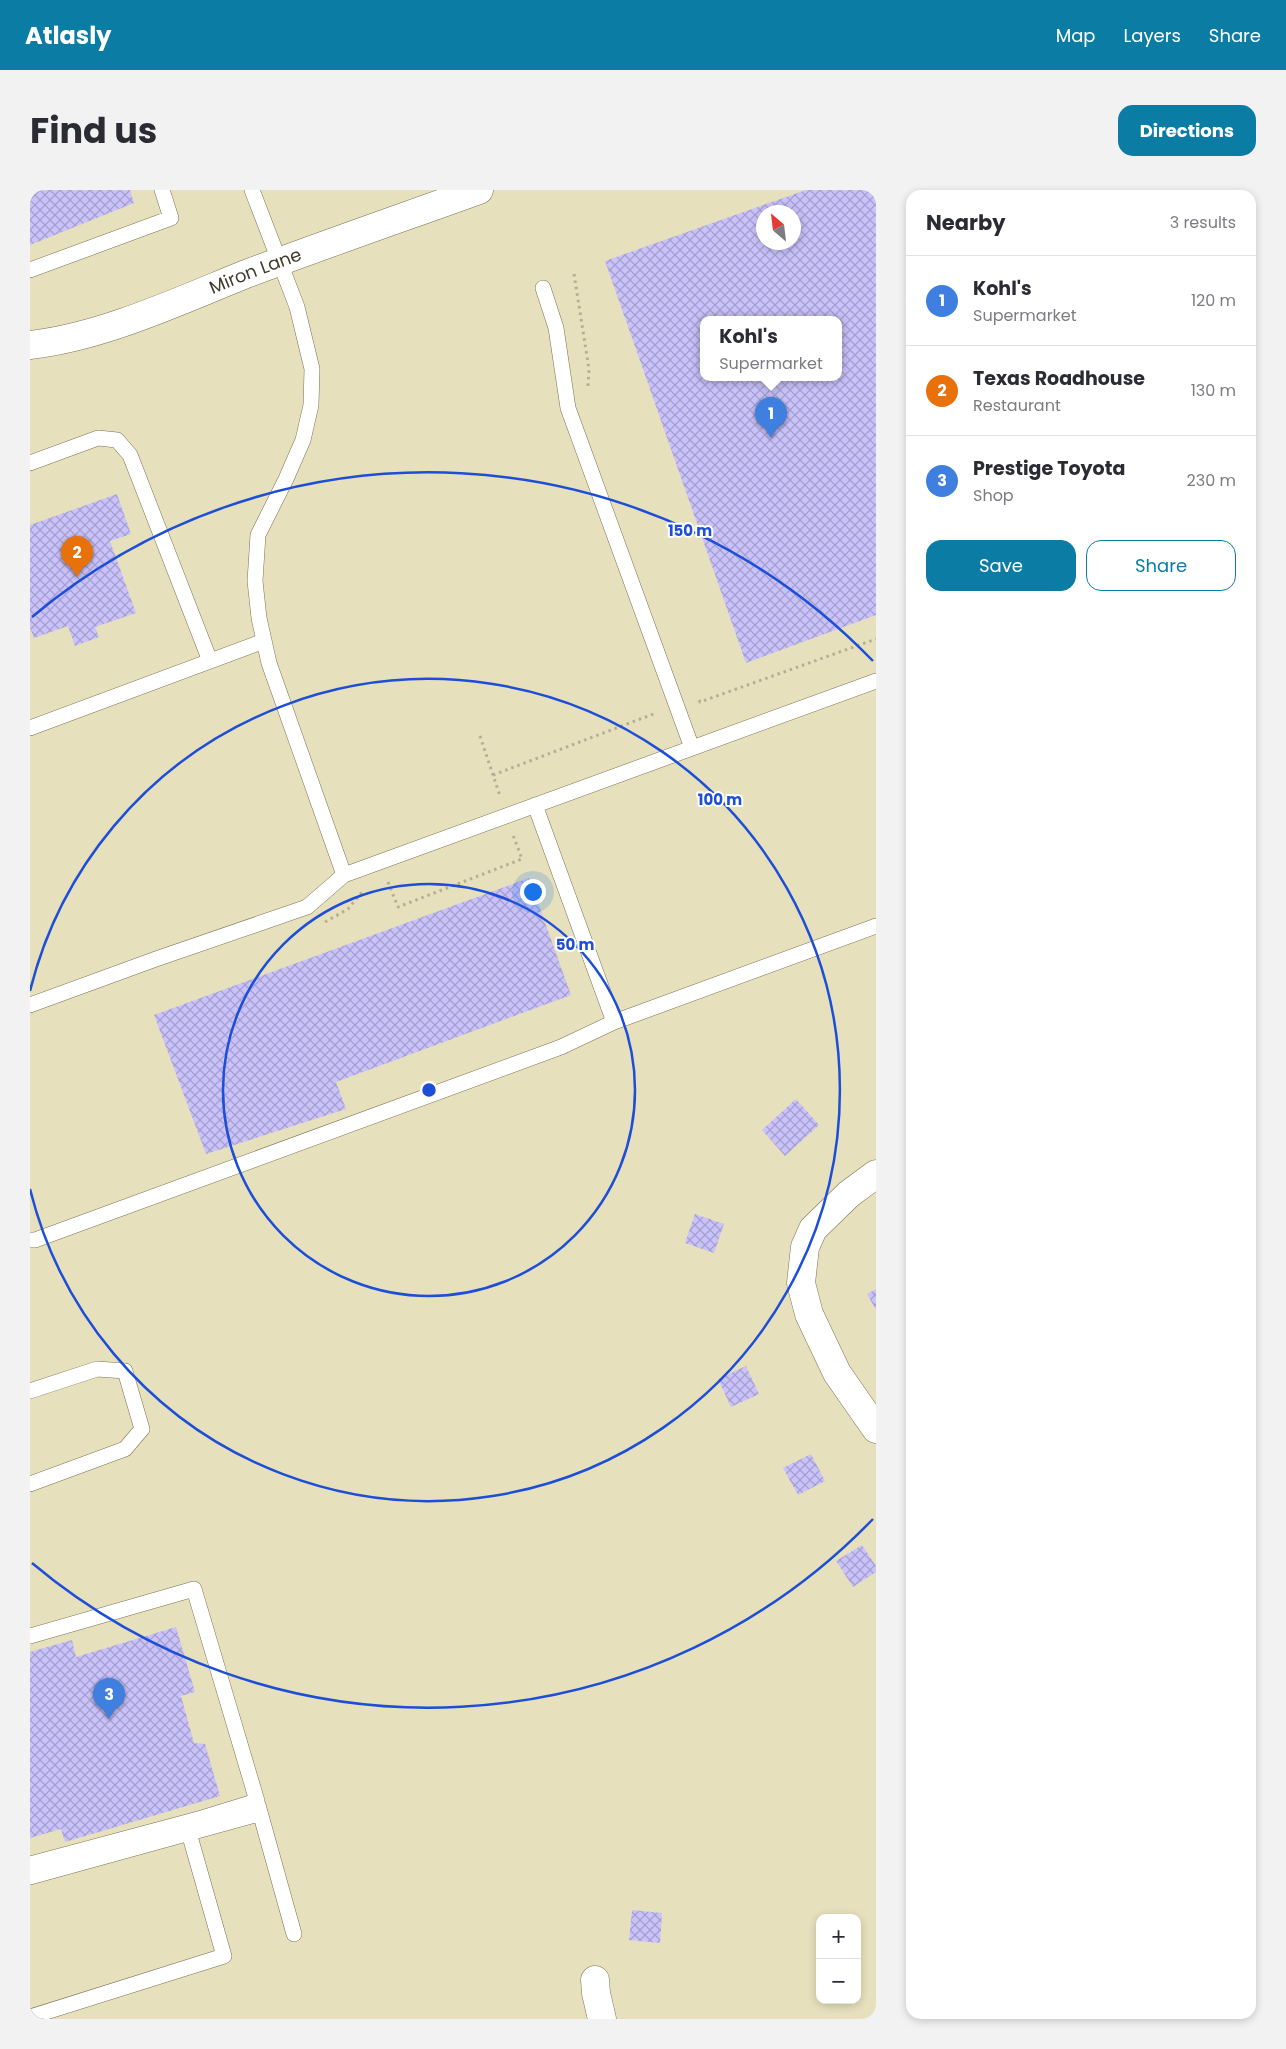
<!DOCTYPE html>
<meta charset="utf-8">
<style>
body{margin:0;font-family:Poppins,sans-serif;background:#f2f2f3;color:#2b2b33}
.controls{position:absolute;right:15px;bottom:15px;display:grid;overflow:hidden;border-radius:10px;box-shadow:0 2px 8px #0003}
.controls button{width:45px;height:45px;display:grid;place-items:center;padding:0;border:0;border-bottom:1px solid #e1e1e2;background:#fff;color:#2b2b33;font:25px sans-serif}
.compass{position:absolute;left:726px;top:15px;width:45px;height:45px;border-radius:50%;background:#fff;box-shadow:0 2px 8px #0003;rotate:332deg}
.you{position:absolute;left:502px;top:701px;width:18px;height:18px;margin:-12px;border:4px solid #fff;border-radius:50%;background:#1a73e8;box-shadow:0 0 0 8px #1a73e833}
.badge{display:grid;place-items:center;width:32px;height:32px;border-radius:50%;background:#0b7da5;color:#fff;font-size:16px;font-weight:700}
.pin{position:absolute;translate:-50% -41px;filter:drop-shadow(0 1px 2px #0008)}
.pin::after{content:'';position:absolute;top:26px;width:18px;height:15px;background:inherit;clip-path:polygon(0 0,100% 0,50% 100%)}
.popup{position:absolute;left:670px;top:126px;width:142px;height:65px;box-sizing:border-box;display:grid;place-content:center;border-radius:10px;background:#fff;filter:drop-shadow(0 1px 4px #0005);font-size:16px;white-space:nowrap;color:#7c7c81}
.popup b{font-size:19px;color:#2b2b33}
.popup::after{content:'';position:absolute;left:50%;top:100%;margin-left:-10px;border:10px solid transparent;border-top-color:#fff}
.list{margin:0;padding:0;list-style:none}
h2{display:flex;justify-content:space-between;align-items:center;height:65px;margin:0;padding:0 20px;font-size:21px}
h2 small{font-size:16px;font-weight:400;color:#7c7c81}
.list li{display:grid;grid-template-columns:32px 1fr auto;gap:15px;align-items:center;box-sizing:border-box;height:90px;padding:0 20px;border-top:1px solid #e1e1e2}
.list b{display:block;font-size:19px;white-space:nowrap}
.list p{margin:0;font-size:16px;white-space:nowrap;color:#7c7c81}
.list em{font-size:16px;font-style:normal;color:#7c7c81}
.actions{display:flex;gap:10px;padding:15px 20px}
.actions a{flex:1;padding:11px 0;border:1px solid #0b7da5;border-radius:15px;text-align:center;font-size:18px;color:#0b7da5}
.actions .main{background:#0b7da5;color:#fff}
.map{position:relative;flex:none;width:846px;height:1829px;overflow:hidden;border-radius:15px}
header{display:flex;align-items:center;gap:30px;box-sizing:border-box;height:70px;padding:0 25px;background:#0b7da5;color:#fff}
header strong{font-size:24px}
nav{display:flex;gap:28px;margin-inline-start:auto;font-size:18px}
.intro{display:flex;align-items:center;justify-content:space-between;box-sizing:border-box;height:120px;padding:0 30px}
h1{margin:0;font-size:35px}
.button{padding:12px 22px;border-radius:15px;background:#0b7da5;color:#fff;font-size:18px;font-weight:700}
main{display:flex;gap:30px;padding:0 30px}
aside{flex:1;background:#fff;border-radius:15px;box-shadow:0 2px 8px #0003}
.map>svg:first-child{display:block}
.building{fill:url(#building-cross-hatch);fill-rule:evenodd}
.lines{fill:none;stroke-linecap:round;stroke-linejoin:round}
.lane-casing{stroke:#797353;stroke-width:16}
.street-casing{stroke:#797353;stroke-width:29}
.secondary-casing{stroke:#797353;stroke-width:29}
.path{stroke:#b4af92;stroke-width:3;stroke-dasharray:2.5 4;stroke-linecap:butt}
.lane{stroke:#fff;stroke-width:15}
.street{stroke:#fff;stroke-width:28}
.secondary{stroke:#fff;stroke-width:28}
.ring{fill:none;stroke:#1d4ed8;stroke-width:2.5}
.labels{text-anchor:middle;stroke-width:4;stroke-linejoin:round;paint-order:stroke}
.street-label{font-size:18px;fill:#3f3c2e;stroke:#fff}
.centre{fill:#1d4ed8;stroke:#fff;stroke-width:2.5}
.ring-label{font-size:15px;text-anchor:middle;font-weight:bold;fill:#1d4ed8;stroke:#fff;stroke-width:4;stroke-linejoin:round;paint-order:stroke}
</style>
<header>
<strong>Atlasly</strong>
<nav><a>Map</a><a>Layers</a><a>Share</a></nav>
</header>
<div class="intro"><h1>Find us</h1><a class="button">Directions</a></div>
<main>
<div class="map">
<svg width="846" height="1829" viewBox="0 0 846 1829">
<defs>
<pattern id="building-cross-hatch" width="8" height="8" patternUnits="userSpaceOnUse" patternTransform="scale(1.25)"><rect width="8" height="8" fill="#c9c2fc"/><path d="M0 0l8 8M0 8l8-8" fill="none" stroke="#a59fcc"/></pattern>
</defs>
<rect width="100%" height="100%" fill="#e7e0bd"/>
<path class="building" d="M 3,0 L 100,0 L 104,13 L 0,55 L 0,1 Z
M 776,0 L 846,0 L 846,425 L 716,473 L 575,71 ZM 734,22 L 764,22 L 764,52 L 734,52 ZM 674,129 L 808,129 L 808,187 L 674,187 Z
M 87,304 L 101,344 L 80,351 L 106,423 L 65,437 L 69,447 L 45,456 L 38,436 L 4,448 L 0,438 L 0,335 Z
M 499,688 L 541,805 L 306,892 L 316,919 L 176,964 L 124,825 Z
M 766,909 L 789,935 L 755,966 L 732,940 Z
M 665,1024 L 694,1034 L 684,1063 L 655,1053 Z
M 846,1099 L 846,1120 L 837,1104 Z
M 716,1176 L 729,1204 L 701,1217 L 688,1189 Z
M 781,1264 L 795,1291 L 768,1305 L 753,1278 Z
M 832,1355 L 846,1376 L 846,1382 L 823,1397 L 806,1371 Z
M 146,1437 L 165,1502 L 151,1506 L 164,1553 L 175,1554 L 190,1606 L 35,1652 L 31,1639 L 0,1648 L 0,1462 L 42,1450 L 46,1467 Z
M 602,1720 L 632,1723 L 630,1753 L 599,1750 Z"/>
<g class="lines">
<g class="lane-casing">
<path id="lane" d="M 222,0 L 267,117 L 282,179 L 281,215 L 273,250 L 256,289 L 228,345 L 225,391 L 229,428 L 239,473 L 314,685
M 0,80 L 141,28 L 132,0
M 513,98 L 526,138 L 538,218 L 662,558
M 0,273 L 68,248 L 87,250 L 100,265 L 180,471
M 0,538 L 234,451
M 505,615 L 584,832 L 846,736
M 0,815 L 126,769 L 277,717 L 314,685 L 846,491
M 0,1050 L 5,1050 L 531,857 L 584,832
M 0,1201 L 67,1179 L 95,1181 L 112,1239 L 95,1259 L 0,1294
M 0,1446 L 164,1399 L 227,1611 L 172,1628 L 0,1674
M 228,1615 L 264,1744
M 0,1687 L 229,1624
M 0,1827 L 194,1766 L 159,1643"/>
</g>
<g class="street-casing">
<path id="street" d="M 846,984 L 819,1004 L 783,1039 L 775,1057 L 771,1093 L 779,1124 L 807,1183 L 846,1239
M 565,1790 L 566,1803 L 572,1829"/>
</g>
<g class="secondary-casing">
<g id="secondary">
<path id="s1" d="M 0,155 C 72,147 149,111 216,84 C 293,55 371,28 449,0"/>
</g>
</g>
<path class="path" d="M 544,84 L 559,179 L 558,196
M 669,510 L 670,512 L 846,449
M 450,546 L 470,606
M 463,585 L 626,523
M 358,692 L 368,717 L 492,669 L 483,645
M 295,732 L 318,719 L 332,702"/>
<use href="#lane" class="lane"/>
<use href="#street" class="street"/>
<use href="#secondary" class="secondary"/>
</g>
<g class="ring">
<circle cx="399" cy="900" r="206"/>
<path d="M0 801A411 411 0 1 1 0 999"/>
<path d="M843 1329A617 617 0 0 1 2 1373M2 427A617 617 0 0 1 843 471"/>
</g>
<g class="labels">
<g class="street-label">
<text dy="6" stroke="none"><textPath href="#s1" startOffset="238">Miron Lane</textPath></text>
</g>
</g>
<circle cx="399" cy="900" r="8" class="centre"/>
<g class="ring-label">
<text x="660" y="346">150 m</text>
<text x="690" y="615">100 m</text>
<text x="545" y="760">50 m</text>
</g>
</svg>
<div class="controls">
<button>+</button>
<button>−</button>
</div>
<svg class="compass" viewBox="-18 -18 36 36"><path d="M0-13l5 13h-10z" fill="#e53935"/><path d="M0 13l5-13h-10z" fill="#7c7c81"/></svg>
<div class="you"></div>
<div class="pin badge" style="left:741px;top:248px;background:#3f7fe0">1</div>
<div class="popup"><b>Kohl's</b>Supermarket</div>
<div class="pin badge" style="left:47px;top:387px;background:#e8710a">2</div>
<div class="pin badge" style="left:79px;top:1529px;background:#3f7fe0">3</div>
</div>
<aside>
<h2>Nearby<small>3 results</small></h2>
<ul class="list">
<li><span class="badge" style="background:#3f7fe0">1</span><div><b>Kohl's</b><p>Supermarket</p></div><em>120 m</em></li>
<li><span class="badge" style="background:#e8710a">2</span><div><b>Texas Roadhouse</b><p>Restaurant</p></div><em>130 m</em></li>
<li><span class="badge" style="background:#3f7fe0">3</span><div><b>Prestige Toyota</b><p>Shop</p></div><em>230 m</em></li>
</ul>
<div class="actions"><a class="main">Save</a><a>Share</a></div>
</aside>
</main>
